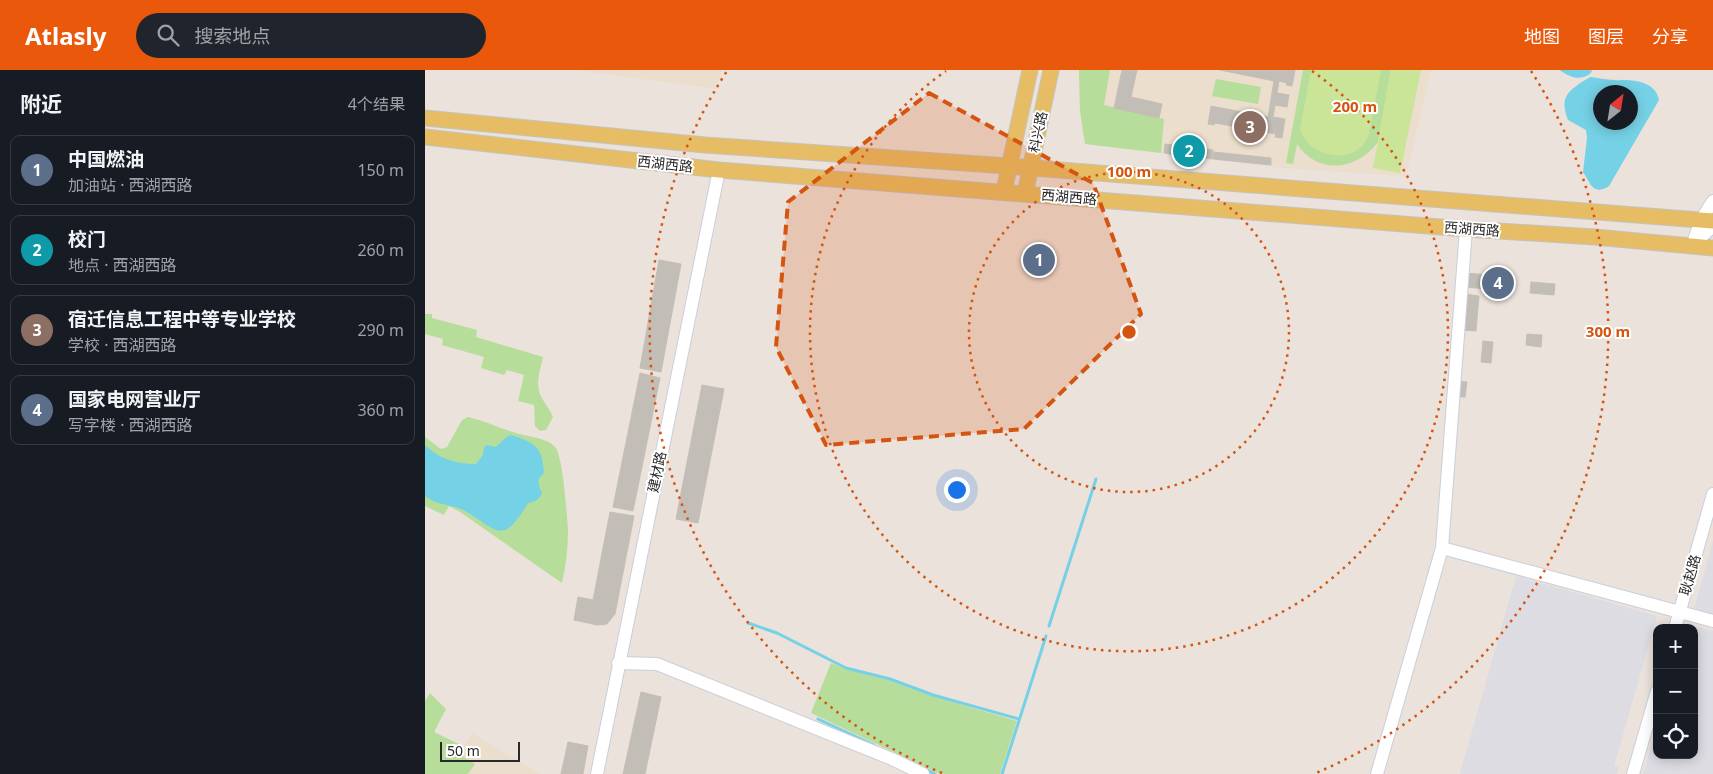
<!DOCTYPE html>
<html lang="zh">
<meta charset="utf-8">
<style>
body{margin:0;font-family:"Noto Sans","Noto Sans SC",sans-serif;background:#20242c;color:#f1f3f6}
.controls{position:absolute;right:15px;bottom:15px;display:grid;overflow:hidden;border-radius:10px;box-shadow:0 2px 12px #0003}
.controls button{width:45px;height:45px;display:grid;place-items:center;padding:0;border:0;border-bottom:1px solid #363941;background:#171b24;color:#f1f3f6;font:25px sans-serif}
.compass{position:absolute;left:1168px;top:15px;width:45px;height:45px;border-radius:50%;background:#171b24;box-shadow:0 2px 12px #0003;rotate:30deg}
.scale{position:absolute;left:15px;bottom:12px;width:80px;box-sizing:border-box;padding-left:5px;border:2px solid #292929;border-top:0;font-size:14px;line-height:18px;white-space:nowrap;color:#292929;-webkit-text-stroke:4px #fff;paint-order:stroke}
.you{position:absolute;left:531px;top:419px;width:18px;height:18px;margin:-12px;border:4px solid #fff;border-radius:50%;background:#1a73e8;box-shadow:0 0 0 8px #1a73e833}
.badge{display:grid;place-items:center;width:32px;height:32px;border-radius:50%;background:#ea580c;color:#fff;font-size:16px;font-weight:700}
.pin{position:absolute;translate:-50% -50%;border:2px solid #fff;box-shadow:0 1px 5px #0006}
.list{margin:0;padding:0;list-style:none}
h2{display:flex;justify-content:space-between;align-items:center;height:65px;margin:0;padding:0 20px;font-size:21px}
h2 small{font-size:16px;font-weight:400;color:#9ea1a6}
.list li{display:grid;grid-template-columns:32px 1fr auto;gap:15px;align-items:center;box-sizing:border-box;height:70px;margin:0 10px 10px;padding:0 10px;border:1px solid #363941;border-radius:10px}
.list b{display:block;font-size:19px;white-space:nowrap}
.list p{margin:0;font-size:16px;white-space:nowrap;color:#9ea1a6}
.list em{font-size:16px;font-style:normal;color:#9ea1a6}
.icon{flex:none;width:28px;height:28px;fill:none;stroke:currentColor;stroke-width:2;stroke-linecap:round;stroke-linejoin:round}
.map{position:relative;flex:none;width:1288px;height:704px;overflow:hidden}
header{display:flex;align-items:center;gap:30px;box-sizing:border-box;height:70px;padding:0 25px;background:#ea580c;color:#fff}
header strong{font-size:24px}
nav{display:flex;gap:28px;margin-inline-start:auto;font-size:18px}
.search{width:350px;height:45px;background:#20242c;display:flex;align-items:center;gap:12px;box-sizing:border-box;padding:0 18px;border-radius:28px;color:#9ea1a6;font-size:19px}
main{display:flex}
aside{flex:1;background:#171b24}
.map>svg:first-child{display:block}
.industrial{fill:#dddce3}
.education{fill:#ebdecc}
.green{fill:#b7dd9b}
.pitch{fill:#cae498}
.water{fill:#75d1e5;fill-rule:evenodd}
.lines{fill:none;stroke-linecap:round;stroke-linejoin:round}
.stream{stroke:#75d1e5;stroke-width:3}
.building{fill:#c2beb7;stroke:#c5beb5}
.minor-casing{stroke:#caceda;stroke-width:14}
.major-casing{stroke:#c3c3c3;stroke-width:17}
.minor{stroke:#fff;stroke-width:12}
.major{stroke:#e6bd64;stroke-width:15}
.marked{fill:#d5540f;fill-opacity:0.2;stroke:#d5540f;stroke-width:4;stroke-dasharray:10 6;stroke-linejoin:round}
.ring{fill:none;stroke:#d5540f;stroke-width:2.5;stroke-dasharray:2.5 5}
.labels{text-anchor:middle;stroke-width:4;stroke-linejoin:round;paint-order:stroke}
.street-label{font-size:14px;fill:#292929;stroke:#fff}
.centre{fill:#d5540f;stroke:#fff;stroke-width:2.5}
.ring-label{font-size:15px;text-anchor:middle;font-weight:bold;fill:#d5540f;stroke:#fff;stroke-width:4;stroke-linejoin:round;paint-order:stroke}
</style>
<header>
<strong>Atlasly</strong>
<div class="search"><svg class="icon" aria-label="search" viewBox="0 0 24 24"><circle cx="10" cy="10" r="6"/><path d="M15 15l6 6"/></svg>搜索地点</div>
<nav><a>地图</a><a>图层</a><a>分享</a></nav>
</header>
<main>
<aside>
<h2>附近<small>4个结果</small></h2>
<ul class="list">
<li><span class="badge" style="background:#5c6f8a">1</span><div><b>中国燃油</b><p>加油站 · 西湖西路</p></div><em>150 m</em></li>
<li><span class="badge" style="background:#0f9aa8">2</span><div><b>校门</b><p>地点 · 西湖西路</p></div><em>260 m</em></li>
<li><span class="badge" style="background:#8d6e63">3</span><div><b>宿迁信息工程中等专业学校</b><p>学校 · 西湖西路</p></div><em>290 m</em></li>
<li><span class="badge" style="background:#5c6f8a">4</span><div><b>国家电网营业厅</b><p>写字楼 · 西湖西路</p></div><em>360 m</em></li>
</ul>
</aside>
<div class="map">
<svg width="1288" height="704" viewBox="0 0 1288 704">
<rect width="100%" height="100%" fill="#eae2db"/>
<path class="industrial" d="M 1288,471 L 1288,544 L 1269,539 Z
M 1091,506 L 1232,546 L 1189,696 L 1194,697 L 1192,704 L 1035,704 Z
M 1261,554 L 1288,561 L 1288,704 L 1218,704 L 1232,657 L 1232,685 L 1269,685 L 1269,558 L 1260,558 Z"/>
<path class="education" d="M 151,0 L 296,0 L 292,19 Z
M 654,0 L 1006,0 L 981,106 L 858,98 L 660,74 L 655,41 Z
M 47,663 L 115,704 L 43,704 L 49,694 L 33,684 Z"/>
<path class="green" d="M 654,0 L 685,0 L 679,35 L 739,49 L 736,83 L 660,74 L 655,41 Z
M 878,0 L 966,0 L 953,72 C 932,101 892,105 872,74 L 868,94 L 861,93 Z
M 791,9 L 836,17 L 833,34 L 787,26 Z
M 0,244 L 7,244 L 7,248 L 52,260 L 51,267 L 118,287 C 116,298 111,310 114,321 C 116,330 125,338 128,347 L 121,360 L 115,361 L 110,356 L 109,335 L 93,331 L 99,305 L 82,300 L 79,305 L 56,298 L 59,287 L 17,275 L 18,269 L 0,264 Z
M 43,347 C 60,351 74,358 91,363 C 103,367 121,367 130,377 C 138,385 142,446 143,460 C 143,477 141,496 137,513 L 35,442 L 24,436 L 19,445 L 0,436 L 0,367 L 16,379 L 22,377 L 37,350 Z
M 406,593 L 420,599 L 463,610 L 507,626 L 592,651 L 575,704 L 515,704 L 386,643 Z
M 5,623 L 21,639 L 9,662 L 38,676 L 34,684 L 50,694 L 43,704 L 0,704 L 0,631 Z"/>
<path class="pitch" d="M 886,0 L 956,0 L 944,64 C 942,69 940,74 936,77 C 917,95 881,82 875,59 Z
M 966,0 L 996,0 L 975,103 L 948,98 Z"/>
<path class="water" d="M 1134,0 L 1167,0 L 1166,3 C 1154,12 1146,7 1134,0 Z
M 1165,7 C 1175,8 1186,11 1196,10 C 1210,10 1231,12 1234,30 L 1184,116 C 1167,127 1165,111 1158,102 L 1162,68 L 1161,60 L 1143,50 C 1133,25 1146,19 1165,7 ZM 1206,22 L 1206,52 L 1176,52 L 1176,22 Z
M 86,365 C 109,372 118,377 119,403 C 111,409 113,415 117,423 C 114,430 110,432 103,433 C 77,476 74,461 40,441 C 27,434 12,436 0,426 L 0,375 C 14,389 32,394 51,394 L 58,385 L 59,377 L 62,375 L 70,377 C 77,373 77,369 86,365 Z"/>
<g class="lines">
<path class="stream" d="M 323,553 L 352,563 L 421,598 L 465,609 L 508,625 L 594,649
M 624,556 L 671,409
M 393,649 L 449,675
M 500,699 L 510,704
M 577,704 L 621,566"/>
</g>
<path class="building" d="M 697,0 L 712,0 L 706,27 L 737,34 L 734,48 L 689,38 Z
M 795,0 L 870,0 L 867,16 L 861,15 L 862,13 L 854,11 L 852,23 L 864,25 L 862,37 L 850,35 L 848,47 L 860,49 L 857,68 L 850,67 L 851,64 L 790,53 L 789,55 L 783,54 L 786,36 L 843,47 L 849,11 Z
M 749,73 L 780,77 L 780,79 L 788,80 L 787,89 L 776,88 L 776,86 L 750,82 L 750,85 L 739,83 L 740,74 L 749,75 Z
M 789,82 L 846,88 L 846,95 L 788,89 Z
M 234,190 L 256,194 L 236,302 L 215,298 Z
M 1040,203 L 1089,207 L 1088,221 L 1039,217 Z
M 1106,212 L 1130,214 L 1129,225 L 1105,223 Z
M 1039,224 L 1054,226 L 1051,261 L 1036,260 Z
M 1102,264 L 1117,265 L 1116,277 L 1101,275 Z
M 1058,271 L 1068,272 L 1066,293 L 1056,292 Z
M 215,303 L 235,308 L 208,441 L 188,437 Z
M 1032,311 L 1042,312 L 1040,327 L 1031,327 Z
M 277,315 L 299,319 L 273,453 L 251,449 Z
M 185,442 L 209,446 L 190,544 L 182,554 L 172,555 L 149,550 L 153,527 L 168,530 Z
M 216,622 L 236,627 L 220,704 L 198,704 Z
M 143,672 L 163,676 L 158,704 L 136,704 Z"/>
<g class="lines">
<g class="minor-casing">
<path id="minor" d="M 1269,174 L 1288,156
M 1267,176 L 1276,150 L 1288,131
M 1017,478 L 1288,551
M 1250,558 L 1288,424
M 193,593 L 232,594 L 467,689 L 498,704
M 172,704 L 294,100
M 952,704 L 1017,478 L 1041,159
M 1208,704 L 1232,621"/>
</g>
<g class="major-casing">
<path id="major" d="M 0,48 L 280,75 L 583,96 L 1288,151
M 0,67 L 294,100 L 1041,159 L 1170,167 L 1288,178
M 579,121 L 605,0
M 600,124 L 626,0"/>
</g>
<use href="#minor" class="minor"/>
<use href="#major" class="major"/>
</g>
<path class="marked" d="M 504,23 L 668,113 L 716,244 L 599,359 L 401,375 L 351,277 L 363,132 Z"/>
<g class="ring">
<circle cx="704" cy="262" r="160"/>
<path d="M887 1A319 319 0 1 1 521 1"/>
<path d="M517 703A479 479 0 0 1 302 1M1106 1A479 479 0 0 1 891 703"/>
</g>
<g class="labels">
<g class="street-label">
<text transform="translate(613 62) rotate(-78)" y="5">科兴路</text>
<text transform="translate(240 94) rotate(6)" y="5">西湖西路</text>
<text transform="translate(644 127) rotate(5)" y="5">西湖西路</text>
<text transform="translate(1047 159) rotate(4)" y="5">西湖西路</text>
<text transform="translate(232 402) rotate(-78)" y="5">建材路</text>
<text transform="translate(1265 505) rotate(-74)" y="5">耿赵路</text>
</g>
</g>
<circle cx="704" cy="262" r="8" class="centre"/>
<g class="ring-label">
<text x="930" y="42">200 m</text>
<text x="704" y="107">100 m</text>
<text x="1183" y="267">300 m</text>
</g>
</svg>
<div class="controls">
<button>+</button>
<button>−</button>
<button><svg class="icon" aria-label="locate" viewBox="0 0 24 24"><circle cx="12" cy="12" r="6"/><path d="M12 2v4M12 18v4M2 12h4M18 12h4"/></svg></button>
</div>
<svg class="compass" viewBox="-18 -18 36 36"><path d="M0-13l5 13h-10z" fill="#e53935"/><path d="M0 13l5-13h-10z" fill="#9ea1a6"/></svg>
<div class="scale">50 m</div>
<div class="you"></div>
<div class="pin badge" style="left:614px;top:190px;background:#5c6f8a">1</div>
<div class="pin badge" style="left:764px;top:81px;background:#0f9aa8">2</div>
<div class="pin badge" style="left:825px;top:57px;background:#8d6e63">3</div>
<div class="pin badge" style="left:1073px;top:213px;background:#5c6f8a">4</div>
</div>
</main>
